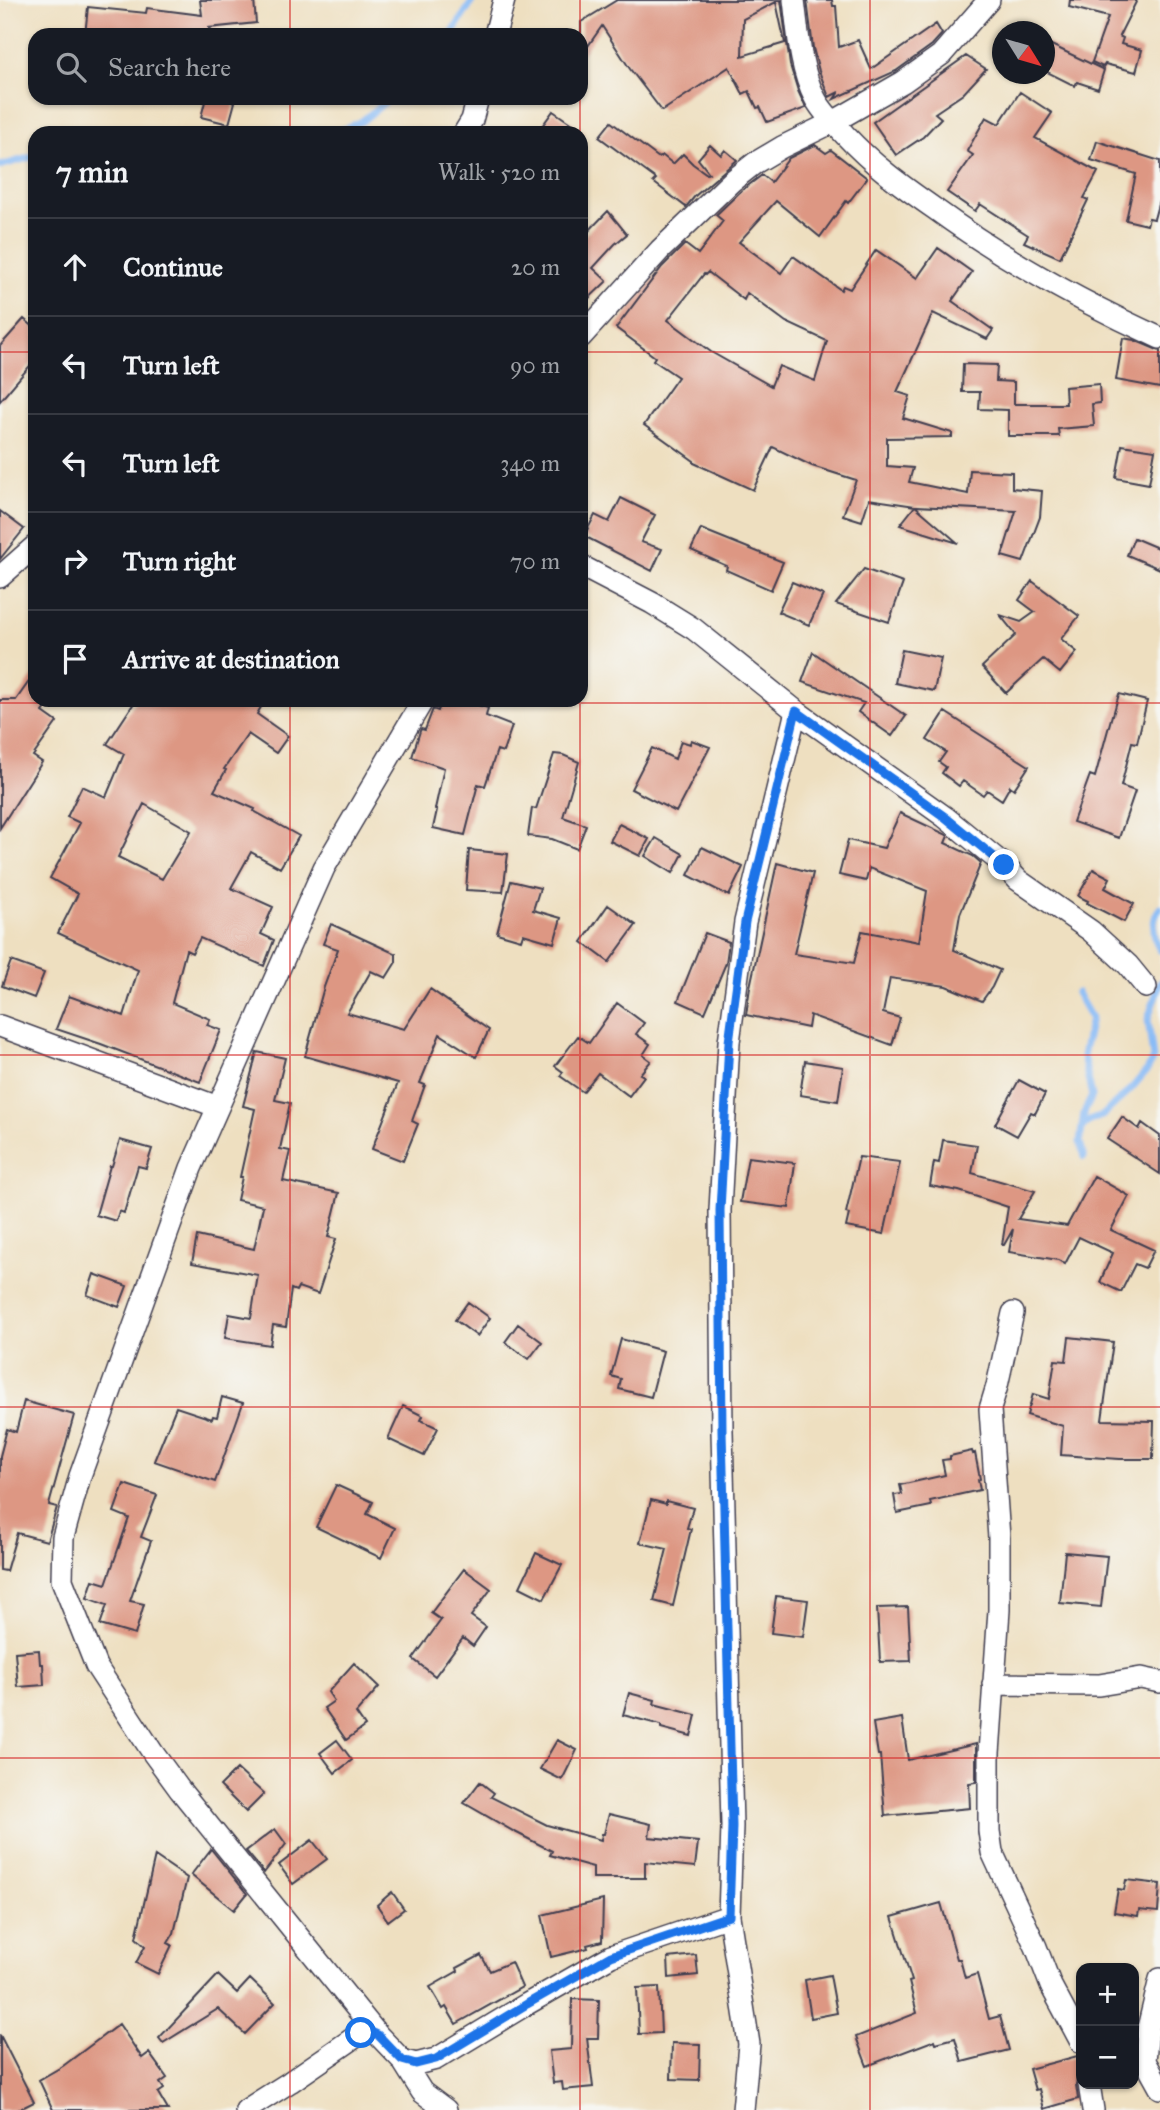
<!DOCTYPE html>
<meta charset="utf-8">
<style>
body{margin:0;font-family:"IM FELL Great Primer",serif;background:#20242c;color:#f1f3f6}
.controls{position:absolute;right:21px;bottom:21px;display:grid;overflow:hidden;border-radius:14px;box-shadow:0 2px 5px #0004}
.controls button{width:63px;height:63px;display:grid;place-items:center;padding:0;border:0;border-bottom:2px solid #363941;background:#171b24;color:#f1f3f6;font:35px sans-serif}
.compass{position:absolute;left:992px;top:21px;width:63px;height:63px;border-radius:50%;background:#171b24;box-shadow:0 2px 5px #0004;rotate:127deg}
.stop{position:absolute;width:21px;height:21px;margin:-16px;border:5px solid #1a73e8;border-radius:50%;background:#fff}
.stop.end{background:#1a73e8;border-color:#fff;box-shadow:0 2px 7px #0008}
.list{margin:0;padding:0;list-style:none}
h2{display:flex;justify-content:space-between;align-items:center;height:91px;margin:0;padding:0 28px;font-size:30px}
h2 small{font-size:23px;font-weight:400;color:#9ea1a6}
.list li{display:grid;grid-template-columns:46px 1fr auto;gap:21px;align-items:center;box-sizing:border-box;height:98px;padding:0 28px;border-top:2px solid #363941}
.list b{display:block;font-size:26px;white-space:nowrap}
.list em{font-size:23px;font-style:normal;color:#9ea1a6}
.icon{flex:none;width:38px;height:38px;fill:none;stroke:currentColor;stroke-width:2;stroke-linecap:round;stroke-linejoin:round}
.map{position:relative;flex:none;width:1160px;height:2110px;overflow:hidden}
.search{position:absolute;background:#171b24;box-shadow:0 2px 5px #0004;left:28px;top:28px;width:560px;height:77px;display:flex;align-items:center;gap:18px;box-sizing:border-box;padding:0 24px;border-radius:21px;color:#9ea1a6;font-size:26px}
.panel{position:absolute;background:#171b24;box-shadow:0 2px 5px #0004;left:28px;top:126px;width:560px;height:581px;border-radius:21px}
.map>svg:first-child{display:block}
.lines{fill:none;stroke-linecap:round;stroke-linejoin:round}
.stream{stroke:#89bbf6;stroke-width:7}
.building{fill:#dd9783;fill-rule:evenodd}
.street-casing{stroke:#413e4f;stroke-width:24}
.street{stroke:#fff;stroke-width:21}
.route{stroke:#1a73e8;stroke-width:9}
.grid{fill:none;stroke:#d62828;stroke-width:2;stroke-opacity:0.55}
</style>
<div class="map">
<svg width="1160" height="2110" viewBox="0 0 1160 2110">
<rect width="100%" height="100%" fill="#f6f6f2"/>
<filter id="ink" filterUnits="userSpaceOnUse"><feTurbulence type="fractalNoise" baseFrequency=".0143" numOctaves="2"/><feDisplacementMap in="SourceGraphic" scale="14" xChannelSelector="R" yChannelSelector="G"/><feConvolveMatrix kernelMatrix="1 2 1 2 8 2 1 2 1" color-interpolation-filters="sRGB"/></filter>
<filter id="wash" filterUnits="userSpaceOnUse"><feTurbulence type="fractalNoise" baseFrequency=".00686" numOctaves="4" result="noise"/><feDisplacementMap in="SourceGraphic" scale="28" xChannelSelector="R" yChannelSelector="G"/><feGaussianBlur stdDeviation="1.57" result="paint"/><feColorMatrix in="noise" values="0 0 0 0 0 0 0 0 0 0 0 0 0 0 0 0 0 1.4 0 .05"/><feComposite in="paint" operator="in"/></filter>
<g filter="url(#wash)">
<rect width="100%" height="100%" fill="#eedfc0"/>
<g class="lines">
<path class="stream" d="M 451,35 L 473,0
M 336,133 L 362,121 L 390,98
M 0,166 L 35,156
M 1160,908 C 1151,918 1153,939 1160,950
M 1077,993 L 1091,1018 L 1083,1056 L 1092,1096 L 1084,1113 L 1080,1142 L 1084,1157
M 1082,1127 L 1091,1120 L 1102,1116 L 1130,1090 L 1148,1069 L 1153,1058 L 1148,1019 L 1160,982"/>
</g>
<g id="blocks">
<path class="building" d="M 200,0 L 254,0 L 256,23 L 209,28 L 210,35 L 85,35 L 88,7 L 146,13 L 147,8 L 202,15 Z
M 617,0 L 781,0 L 790,65 L 798,91 L 806,108 L 767,122 L 760,107 L 757,108 L 749,91 L 743,94 L 729,67 L 662,111 L 630,69 L 602,26 L 581,56 L 581,22 ZM 776,2 L 785,43 L 742,56 L 743,19 Z
M 807,0 L 832,0 L 833,6 L 836,6 L 839,47 L 858,40 L 871,69 L 936,24 L 942,34 L 932,45 L 896,71 L 834,99 L 839,92 L 829,97 L 819,71 L 813,48 Z
M 1070,0 L 1137,0 L 1119,36 L 1123,38 L 1121,44 L 1142,50 L 1136,72 L 1105,64 L 1103,67 L 1092,62 L 1108,17 L 1069,7 Z
M 1045,42 L 1104,70 L 1098,89 L 1077,82 L 1075,86 L 1045,71 Z
M 966,56 L 986,69 L 963,94 L 935,113 L 941,118 L 923,137 L 896,155 L 873,122 Z
M 1020,92 L 1052,113 L 1035,138 L 1098,172 L 1084,198 L 1088,200 L 1060,258 L 1024,242 L 1028,235 L 980,204 L 975,211 L 947,192 L 973,155 L 967,151 L 986,117 L 999,124 Z
M 206,98 L 221,98 L 235,102 L 229,124 L 201,117 Z
M 553,111 L 585,133 L 537,133 Z
M 611,122 L 659,158 L 662,155 L 673,164 L 683,154 L 693,164 L 707,174 L 709,173 L 698,159 L 710,145 L 721,155 L 725,150 L 737,160 L 695,196 L 686,207 L 653,182 L 656,179 L 599,137 Z
M 1097,141 L 1160,161 L 1160,197 L 1154,219 L 1149,218 L 1147,225 L 1126,220 L 1136,174 L 1091,160 Z
M 815,145 L 826,153 L 831,150 L 867,178 L 848,203 L 846,201 L 820,237 L 776,201 L 739,242 L 781,273 L 793,256 L 841,290 L 843,286 L 850,289 L 876,250 L 917,278 L 938,248 L 972,272 L 952,301 L 993,330 L 987,339 L 933,313 L 897,392 L 910,396 L 903,418 L 952,433 L 952,437 L 887,438 L 887,466 L 913,468 L 909,482 L 968,494 L 970,470 L 1012,472 L 1012,488 L 1042,491 L 1040,517 L 1023,562 L 1002,556 L 1016,511 L 915,506 L 958,543 L 900,525 L 915,506 L 869,499 L 862,521 L 843,515 L 856,480 L 812,466 L 773,447 L 753,490 L 694,463 L 694,461 L 644,425 L 678,377 L 653,360 L 655,357 L 616,328 L 662,267 L 685,244 L 698,254 L 723,221 L 716,215 L 741,191 L 762,175 L 771,182 L 789,158 ZM 708,272 L 744,300 L 747,293 L 786,322 L 827,341 L 815,381 L 779,366 L 771,386 L 711,352 L 668,320 L 704,274 L 705,275 Z
M 608,211 L 627,234 L 615,244 L 593,268 L 607,281 L 581,306 L 581,239 Z
M 24,319 L 35,328 L 35,360 L 0,401 L 0,346 Z
M 1123,338 L 1134,340 L 1160,351 L 1160,388 L 1116,380 Z
M 963,364 L 997,365 L 996,381 L 1014,382 L 1014,404 L 1066,404 L 1065,387 L 1099,384 L 1100,403 L 1092,404 L 1094,426 L 1058,429 L 1059,436 L 1008,436 L 1008,410 L 979,409 L 980,392 L 962,392 Z
M 1122,445 L 1155,450 L 1149,484 L 1116,478 Z
M 621,498 L 655,515 L 641,542 L 662,549 L 652,571 L 584,536 L 595,515 L 609,522 Z
M 0,511 L 24,529 L 0,559 Z
M 701,529 L 783,562 L 771,590 L 726,570 L 727,566 L 691,550 Z
M 1134,538 L 1160,549 L 1160,569 L 1127,555 Z
M 864,569 L 903,583 L 889,622 L 836,604 Z
M 1032,581 L 1079,616 L 1061,639 L 1077,652 L 1060,673 L 1043,659 L 1006,693 L 982,667 L 1016,635 L 1000,615 L 1021,622 L 1035,612 L 1019,600 Z
M 792,582 L 823,595 L 809,625 L 778,612 Z
M 902,650 L 941,658 L 934,691 L 895,683 Z
M 813,652 L 906,716 L 892,736 L 858,712 L 864,703 L 802,682 Z
M 35,673 L 35,700 L 52,700 L 43,712 L 57,722 L 33,756 L 42,762 L 0,828 L 0,700 L 16,700 Z
M 1119,694 L 1147,701 L 1137,743 L 1132,742 L 1121,786 L 1135,791 L 1119,838 L 1073,822 L 1090,775 L 1095,777 L 1112,715 L 1113,715 Z
M 136,700 L 265,700 L 257,714 L 288,736 L 276,753 L 248,734 L 224,769 L 226,770 L 214,791 L 255,809 L 254,811 L 299,836 L 280,868 L 251,852 L 231,888 L 273,907 L 261,934 L 274,940 L 264,966 L 200,938 L 192,953 L 186,950 L 172,1003 L 210,1019 L 207,1025 L 221,1030 L 200,1082 L 101,1044 L 56,1029 L 69,996 L 124,1016 L 138,970 L 58,933 L 78,894 L 50,878 L 80,823 L 67,817 L 82,786 L 106,797 L 124,754 L 107,744 ZM 144,804 L 191,831 L 162,879 L 118,857 Z
M 442,700 L 476,700 L 475,704 L 488,708 L 486,716 L 512,726 L 503,752 L 497,750 L 485,786 L 478,784 L 465,835 L 433,828 L 437,810 L 435,809 L 444,768 L 412,757 L 420,731 L 421,729 L 425,730 L 433,709 L 438,711 Z
M 945,712 L 1029,766 L 1014,789 L 1010,786 L 1002,800 L 987,790 L 983,795 L 963,781 L 959,786 L 942,773 L 946,767 L 939,762 L 946,752 L 927,740 Z
M 691,740 L 710,747 L 676,812 L 631,789 L 652,748 L 675,759 L 681,741 L 690,744 Z
M 554,754 L 563,755 L 579,762 L 563,817 L 586,825 L 577,849 L 552,839 L 528,836 L 532,808 L 536,809 Z
M 900,813 L 945,834 L 948,836 L 945,843 L 973,856 L 981,863 L 960,914 L 954,950 L 1000,970 L 992,987 L 982,1001 L 946,986 L 890,978 L 883,1013 L 900,1018 L 892,1045 L 810,1015 L 808,1028 L 746,1015 L 750,987 L 777,863 L 813,873 L 794,954 L 854,963 L 862,931 L 919,942 L 927,891 L 869,868 L 866,881 L 839,875 L 848,840 L 884,848 Z
M 619,824 L 649,839 L 640,856 L 610,841 Z
M 656,838 L 683,854 L 673,873 L 645,856 Z
M 702,847 L 743,867 L 729,896 L 688,875 Z
M 469,850 L 508,854 L 503,892 L 466,890 Z
M 1093,869 L 1110,878 L 1105,888 L 1134,904 L 1124,922 L 1087,903 L 1088,901 L 1078,896 Z
M 511,881 L 540,888 L 533,910 L 561,918 L 554,943 L 523,934 L 521,940 L 497,933 Z
M 608,905 L 636,925 L 609,962 L 582,942 Z
M 331,924 L 396,954 L 396,962 L 386,978 L 371,971 L 347,1013 L 404,1029 L 430,989 L 489,1030 L 476,1057 L 440,1034 L 420,1083 L 425,1085 L 412,1121 L 418,1124 L 403,1161 L 372,1149 L 398,1083 L 305,1056 L 324,987 L 338,949 L 323,944 Z
M 705,933 L 729,942 L 726,963 L 705,1013 L 678,1001 Z
M 11,961 L 44,973 L 34,998 L 2,986 Z
M 617,1003 L 644,1023 L 636,1034 L 650,1044 L 643,1055 L 651,1061 L 640,1074 L 644,1076 L 629,1096 L 598,1073 L 583,1092 L 560,1076 L 563,1072 L 555,1066 L 578,1036 L 589,1043 Z
M 257,1052 L 285,1058 L 275,1100 L 290,1103 L 280,1149 L 290,1151 L 283,1181 L 339,1193 L 328,1237 L 336,1239 L 318,1294 L 298,1287 L 296,1291 L 291,1289 L 286,1327 L 273,1325 L 270,1345 L 225,1338 L 229,1314 L 251,1318 L 258,1275 L 192,1263 L 197,1236 L 254,1249 L 263,1206 L 237,1200 L 242,1177 L 240,1177 L 255,1109 L 243,1106 Z
M 805,1061 L 843,1067 L 838,1101 L 800,1095 Z
M 1019,1080 L 1045,1094 L 1035,1114 L 1031,1112 L 1017,1136 L 995,1124 Z
M 1122,1117 L 1139,1129 L 1142,1123 L 1160,1136 L 1160,1174 L 1107,1139 Z
M 120,1140 L 152,1149 L 146,1168 L 138,1166 L 124,1213 L 119,1211 L 116,1221 L 96,1215 L 110,1166 L 112,1166 Z
M 943,1140 L 977,1145 L 972,1173 L 1035,1191 L 1018,1219 L 1067,1226 L 1094,1176 L 1129,1196 L 1111,1230 L 1154,1250 L 1145,1268 L 1135,1264 L 1121,1292 L 1100,1282 L 1113,1253 L 1079,1237 L 1065,1264 L 1058,1260 L 1009,1252 L 1013,1229 L 1004,1245 L 1002,1245 L 1008,1207 L 959,1191 L 930,1186 L 934,1162 L 939,1163 Z
M 748,1157 L 795,1163 L 789,1208 L 740,1202 Z
M 859,1157 L 900,1162 L 884,1234 L 846,1227 L 849,1214 L 846,1213 Z
M 94,1274 L 127,1286 L 119,1307 L 87,1295 Z
M 468,1302 L 490,1318 L 477,1336 L 455,1320 Z
M 518,1324 L 542,1342 L 529,1359 L 505,1342 Z
M 1069,1337 L 1113,1342 L 1102,1420 L 1154,1421 L 1153,1459 L 1120,1459 L 1061,1455 L 1063,1426 L 1027,1415 L 1033,1394 L 1049,1399 L 1055,1360 L 1066,1361 Z
M 621,1339 L 663,1351 L 651,1397 L 619,1389 L 621,1379 L 611,1376 Z
M 222,1397 L 243,1403 L 215,1482 L 154,1461 L 176,1407 L 212,1419 L 213,1416 L 217,1417 Z
M 24,1401 L 74,1415 L 49,1505 L 57,1507 L 47,1541 L 17,1533 L 6,1571 L 0,1570 L 0,1456 L 7,1429 L 16,1432 Z
M 403,1406 L 423,1416 L 421,1420 L 438,1428 L 424,1456 L 388,1439 Z
M 972,1451 L 973,1454 L 975,1453 L 980,1479 L 978,1480 L 980,1490 L 930,1501 L 931,1506 L 897,1513 L 894,1495 L 902,1494 L 900,1485 L 945,1475 L 942,1460 L 950,1459 L 950,1456 Z
M 124,1484 L 157,1495 L 141,1537 L 151,1541 L 130,1601 L 144,1604 L 135,1635 L 100,1625 L 107,1605 L 87,1598 L 93,1580 L 106,1584 L 129,1518 L 114,1512 Z
M 336,1485 L 373,1502 L 367,1514 L 395,1528 L 381,1558 L 316,1527 Z
M 651,1500 L 666,1504 L 666,1501 L 693,1508 L 687,1528 L 691,1529 L 673,1606 L 654,1601 L 667,1549 L 640,1543 Z
M 1065,1552 L 1107,1556 L 1101,1607 L 1060,1603 Z
M 536,1553 L 562,1565 L 544,1599 L 520,1587 Z
M 464,1569 L 491,1589 L 471,1616 L 486,1627 L 473,1646 L 463,1638 L 435,1676 L 413,1659 L 441,1620 L 431,1613 Z
M 776,1596 L 808,1600 L 803,1637 L 771,1633 Z
M 908,1607 L 911,1661 L 880,1662 L 877,1608 Z
M 39,1650 L 40,1664 L 43,1664 L 44,1685 L 18,1687 L 15,1652 Z
M 354,1663 L 379,1687 L 356,1713 L 365,1726 L 346,1740 L 324,1708 L 334,1701 L 328,1692 Z
M 629,1693 L 655,1700 L 654,1704 L 696,1715 L 691,1736 L 661,1728 L 661,1725 L 623,1715 Z
M 902,1718 L 908,1760 L 976,1744 L 976,1782 L 969,1783 L 970,1808 L 885,1816 L 880,1755 L 878,1755 L 873,1723 Z
M 337,1740 L 352,1760 L 335,1773 L 320,1753 Z
M 557,1740 L 577,1750 L 562,1780 L 540,1769 Z
M 237,1769 L 264,1794 L 246,1812 L 220,1786 Z
M 480,1782 L 494,1793 L 491,1797 L 547,1825 L 601,1840 L 602,1834 L 604,1834 L 609,1814 L 651,1824 L 649,1837 L 698,1842 L 695,1867 L 645,1862 L 645,1878 L 593,1878 L 593,1867 L 550,1855 L 552,1851 L 513,1831 L 464,1803 Z
M 275,1829 L 286,1844 L 264,1873 L 246,1851 Z
M 312,1840 L 327,1859 L 293,1884 L 279,1865 Z
M 211,1849 L 247,1894 L 234,1910 L 191,1875 Z
M 155,1856 L 187,1878 L 174,1933 L 168,1943 L 172,1945 L 158,1974 L 136,1963 L 145,1946 L 136,1938 Z
M 1126,1880 L 1160,1884 L 1158,1912 L 1139,1910 L 1138,1916 L 1114,1912 L 1118,1889 L 1124,1890 Z
M 392,1892 L 404,1909 L 388,1921 L 377,1905 Z
M 603,1900 L 602,1941 L 587,1945 L 588,1948 L 551,1957 L 542,1915 Z
M 941,1903 L 957,1959 L 960,1959 L 965,1978 L 977,1974 L 989,2019 L 1000,2016 L 1009,2050 L 962,2062 L 955,2038 L 936,2043 L 935,2040 L 867,2066 L 856,2037 L 917,2013 L 909,1982 L 912,1981 L 892,1917 Z
M 481,1955 L 490,1971 L 511,1962 L 522,1987 L 456,2024 L 446,2007 L 443,2009 L 430,1987 L 458,1971 L 457,1968 Z
M 696,1955 L 698,1975 L 669,1978 L 668,1958 Z
M 218,1975 L 237,1993 L 250,1979 L 275,2003 L 245,2034 L 218,2009 L 163,2043 L 159,2038 Z
M 830,1975 L 837,2013 L 811,2018 L 805,1980 Z
M 659,1987 L 661,2033 L 639,2034 L 637,1988 Z
M 572,1999 L 599,2000 L 598,2038 L 587,2038 L 593,2087 L 563,2090 L 562,2082 L 553,2083 L 549,2051 L 571,2049 Z
M 119,2024 L 142,2058 L 149,2053 L 167,2078 L 160,2083 L 164,2089 L 158,2093 L 168,2110 L 53,2110 L 39,2080 L 63,2066 Z
M 0,2035 L 34,2102 L 18,2110 L 0,2110 Z
M 672,2043 L 700,2044 L 699,2080 L 671,2079 Z
M 1081,2055 L 1081,2074 L 1077,2079 L 1076,2085 L 1078,2099 L 1044,2109 L 1039,2089 L 1035,2090 L 1029,2069 Z"/>
</g>
</g>
<g filter="url(#ink)">
<use href="#blocks" fill-opacity="0" stroke="#413e4f" stroke-width="2"/>
<g class="lines">
<g class="street-casing">
<path id="street" d="M 794,0 C 798,32 800,69 815,98 C 822,112 835,124 845,135 C 873,165 902,186 935,209 C 1005,260 1081,302 1160,338
M 495,35 L 504,0
M 464,133 L 472,120 L 478,98
M 581,337 L 660,250 L 732,181 L 755,163 L 782,147 L 833,122 L 903,82 L 941,55 L 989,0
M 581,566 L 652,603 L 694,629 L 796,711 L 945,817 L 1004,865 L 1018,880 L 1091,931 L 1128,965 L 1146,987
M 0,577 L 35,546
M 0,1026 L 218,1107
M 1013,1313 L 997,1386 L 990,1409 L 999,1538 L 999,1610 L 989,1753 L 989,1831 L 992,1852 L 1036,1947 L 1051,1986 L 1081,2042
M 993,1684 L 1099,1685 L 1141,1678 L 1160,1682
M 1160,1979 L 1148,2028 L 1145,2061 L 1160,2088
M 378,2035 L 180,1790 L 153,1753 L 96,1666 L 62,1580 L 63,1537 L 80,1476 L 191,1168 L 324,868 L 423,700
M 402,2060 L 422,2092 L 446,2110
M 1089,2084 L 1093,2110
M 246,2110 L 290,2082 L 361,2033 L 369,2031 L 378,2035 L 402,2060 L 416,2064 L 436,2059 L 527,2004 L 611,1956 L 729,1916
M 743,2110 L 749,2044 L 729,1916 L 732,1826 L 722,1431 L 720,1210 L 729,1042 L 745,922 L 796,711"/>
</g>
<use href="#street" class="street"/>
</g>
</g>
<g class="lines" filter="url(#ink)">
<path class="route" d="M 361,2033 L 369,2031 L 378,2035 L 402,2060 L 416,2064 L 436,2059 L 527,2004 L 611,1956 L 729,1916 L 732,1826 L 722,1431 L 720,1210 L 725,1118 L 729,1042 L 745,922 L 796,711 L 945,817 L 1004,865"/>
</g>
<path class="grid" d="M 290,0 L 290,35M 580,0 L 580,35M 870,0 L 870,2110M 290,98 L 290,133M 580,98 L 580,133M 0,352 L 35,352M 581,352 L 1160,352M 290,700 L 290,2110M 580,700 L 580,2110M 0,703 L 1160,703M 0,1055 L 1160,1055M 0,1407 L 1160,1407M 0,1758 L 1160,1758"/>
</svg>
<div class="controls">
<button>+</button>
<button>−</button>
</div>
<svg class="compass" viewBox="-18 -18 36 36"><path d="M0-13l5 13h-10z" fill="#e53935"/><path d="M0 13l5-13h-10z" fill="#9ea1a6"/></svg>
<div class="stop" style="left:361px;top:2033px"></div>
<div class="stop end" style="left:1004px;top:865px"></div>
<div class="search"><svg class="icon" aria-label="search" viewBox="0 0 24 24"><circle cx="10" cy="10" r="6"/><path d="M15 15l6 6"/></svg>Search here</div>
<section class="panel">
<h2>7 min<small>Walk · 520 m</small></h2>
<ul class="list">
<li><svg class="icon" aria-label="ahead" viewBox="0 0 24 24"><path d="M12 20V5M6 11l6-6 6 6"/></svg><div><b>Continue</b></div><em>20 m</em></li>
<li><svg class="icon" aria-label="left" viewBox="0 0 24 24"><path d="M17 20v-9H6M10 6l-5 5 5 5"/></svg><div><b>Turn left</b></div><em>90 m</em></li>
<li><svg class="icon" aria-label="left" viewBox="0 0 24 24"><path d="M17 20v-9H6M10 6l-5 5 5 5"/></svg><div><b>Turn left</b></div><em>340 m</em></li>
<li><svg class="icon" aria-label="right" viewBox="0 0 24 24"><path d="M7 20v-9h11M14 6l5 5-5 5"/></svg><div><b>Turn right</b></div><em>70 m</em></li>
<li><svg class="icon" aria-label="arrive" viewBox="0 0 24 24"><path d="M6 21V4h12l-3 4 3 4H6"/></svg><div><b>Arrive at destination</b></div></li>
</ul>
</section>
</div>
